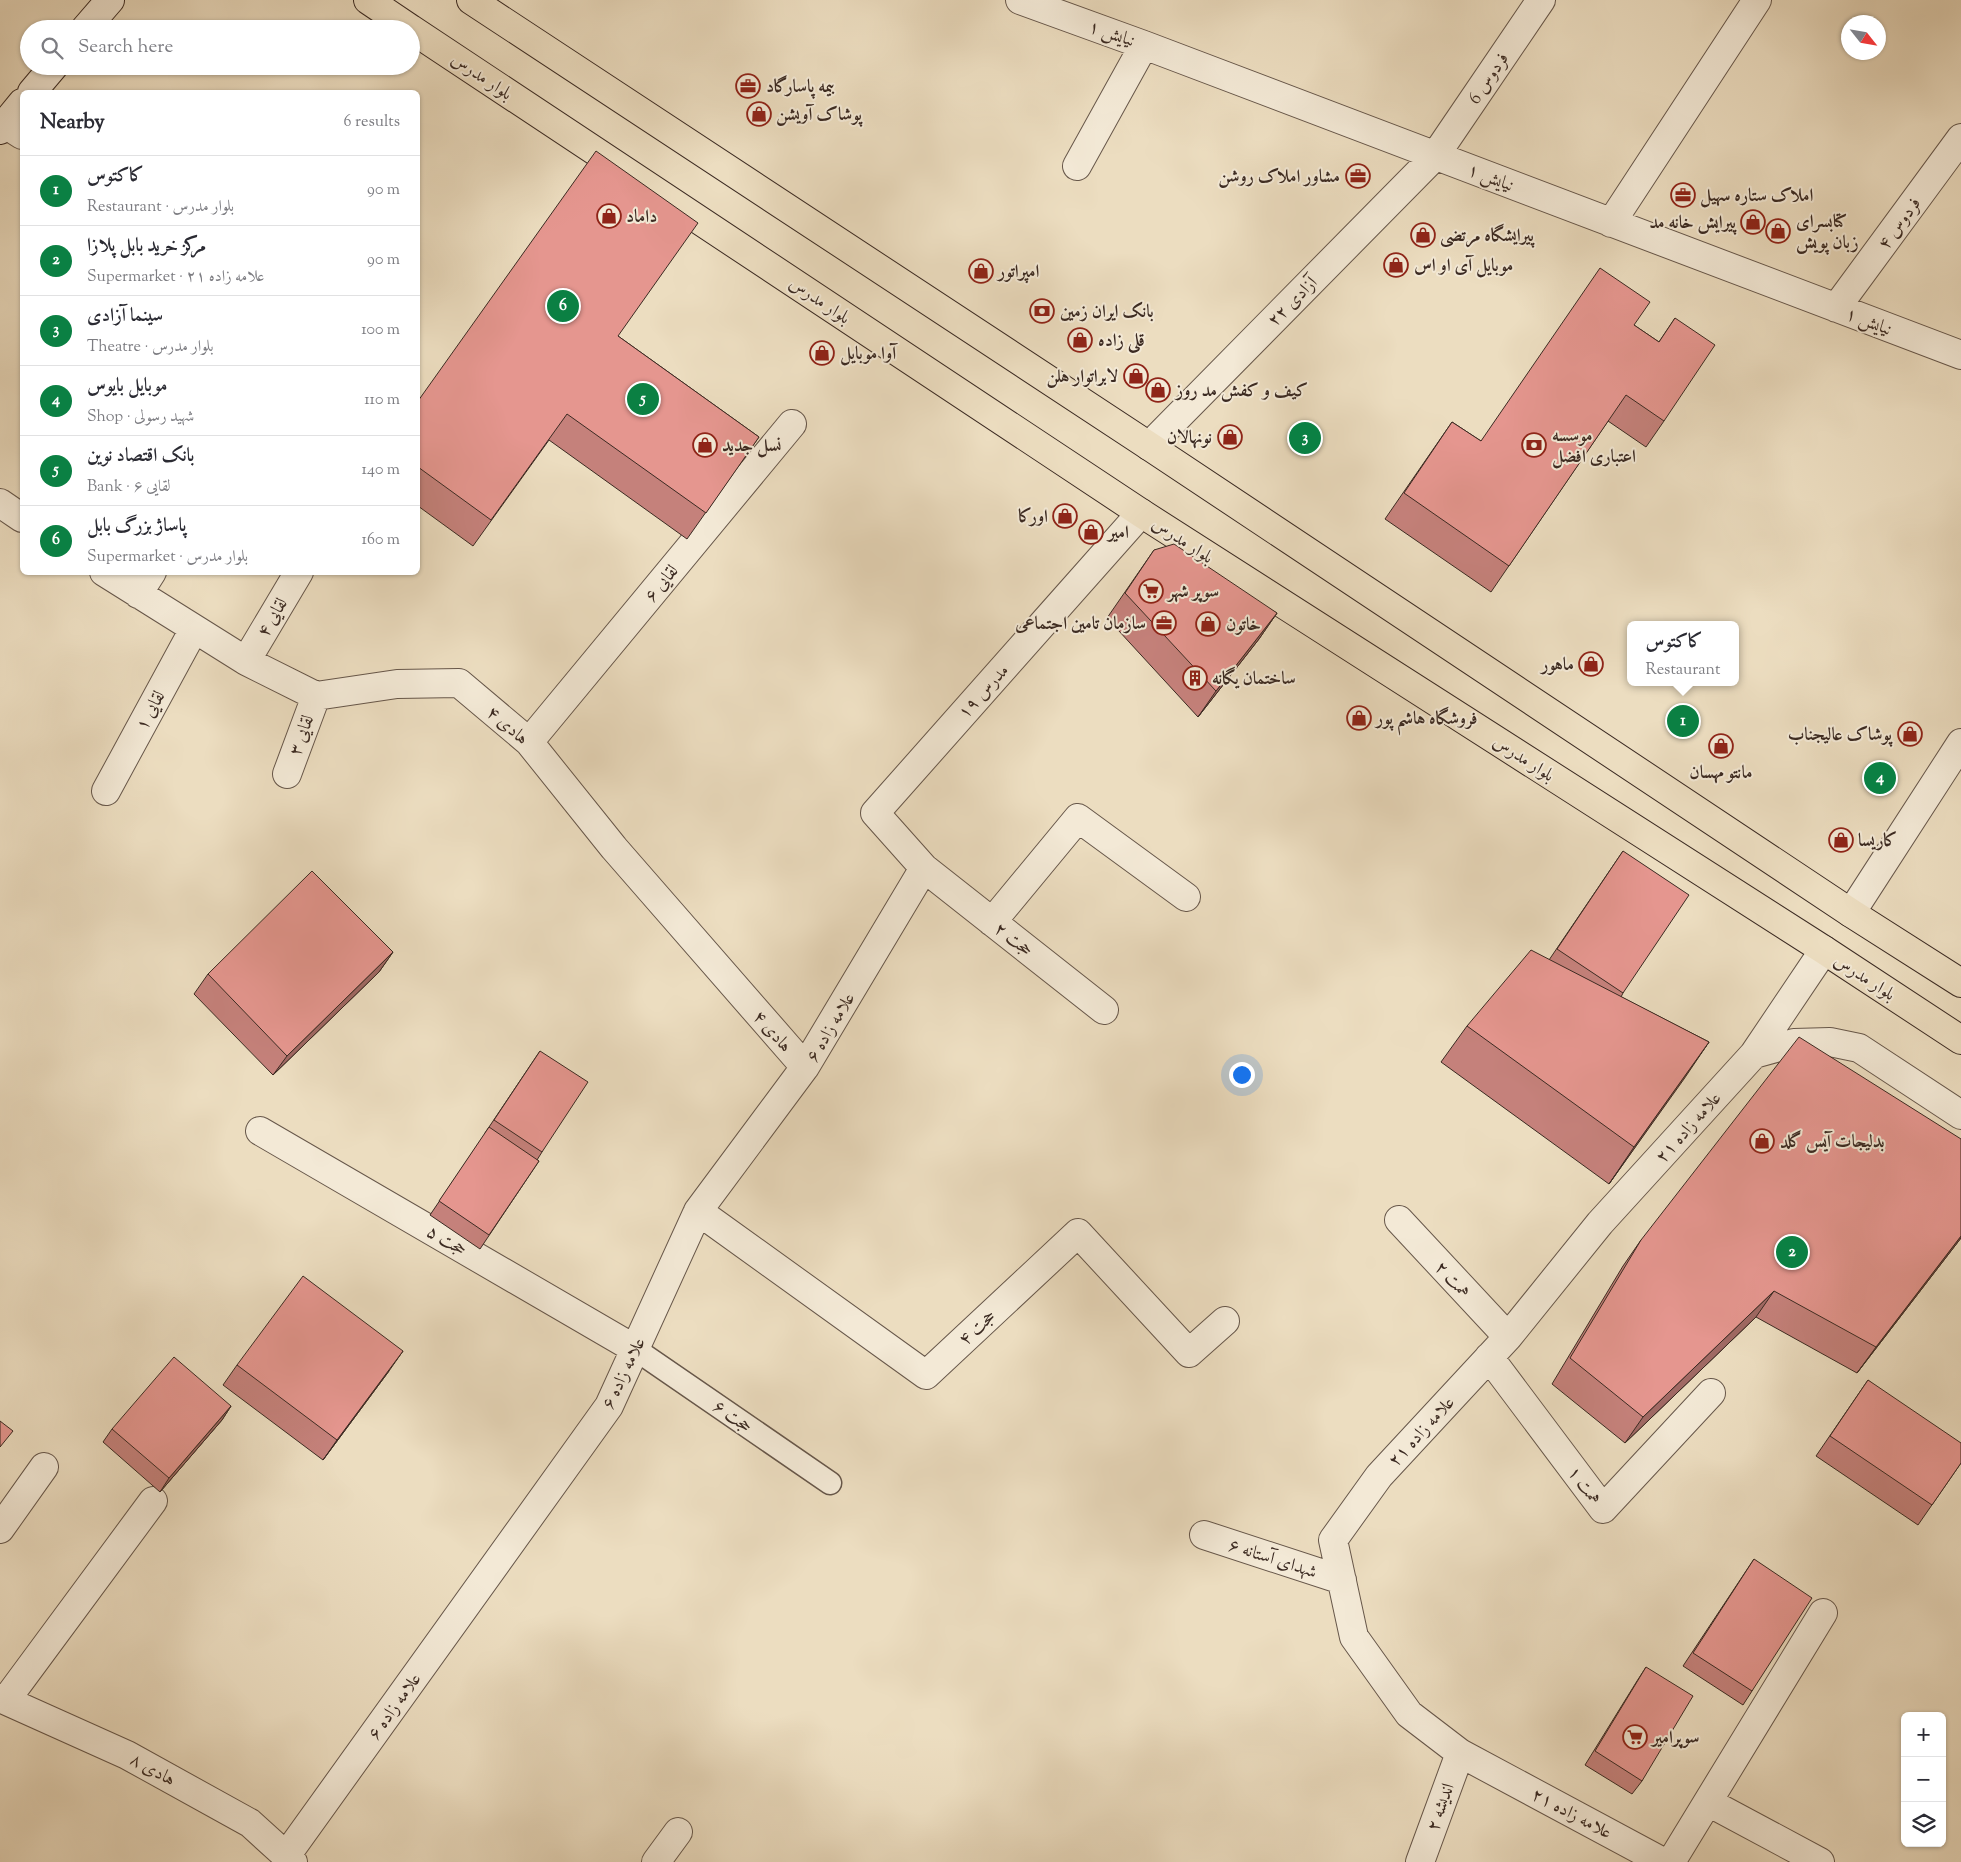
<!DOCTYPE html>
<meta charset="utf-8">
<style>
body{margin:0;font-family:"Sorts Mill Goudy",Amiri,serif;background:#f2f2f3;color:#2b2b33}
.controls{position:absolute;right:15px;bottom:15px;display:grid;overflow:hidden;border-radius:8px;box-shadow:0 1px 4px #0004}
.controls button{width:45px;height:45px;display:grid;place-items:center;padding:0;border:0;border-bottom:1px solid #e1e1e2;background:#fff;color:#2b2b33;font:25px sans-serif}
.compass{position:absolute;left:1841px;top:15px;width:45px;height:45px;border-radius:50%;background:#fff;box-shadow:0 1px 4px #0004;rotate:121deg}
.you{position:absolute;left:1241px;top:1074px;width:18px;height:18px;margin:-12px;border:4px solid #fff;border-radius:50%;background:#1a73e8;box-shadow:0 0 0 8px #1a73e833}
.badge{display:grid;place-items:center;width:32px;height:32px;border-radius:50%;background:#0b8043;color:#fff;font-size:16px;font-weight:700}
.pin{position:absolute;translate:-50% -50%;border:2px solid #fff;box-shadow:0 1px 5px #0006}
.popup{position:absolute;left:1627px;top:621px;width:112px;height:65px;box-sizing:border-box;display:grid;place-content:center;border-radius:8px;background:#fff;filter:drop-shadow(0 1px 4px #0005);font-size:16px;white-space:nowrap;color:#7c7c81}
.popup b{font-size:19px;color:#2b2b33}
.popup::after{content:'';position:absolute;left:50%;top:100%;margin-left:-10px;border:10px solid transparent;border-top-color:#fff}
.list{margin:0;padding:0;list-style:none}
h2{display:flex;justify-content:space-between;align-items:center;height:65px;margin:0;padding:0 20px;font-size:21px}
h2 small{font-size:16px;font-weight:400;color:#7c7c81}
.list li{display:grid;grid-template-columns:32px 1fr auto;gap:15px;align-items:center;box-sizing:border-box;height:70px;padding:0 20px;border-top:1px solid #e1e1e2}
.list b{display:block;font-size:19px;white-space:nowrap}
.list p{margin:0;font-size:16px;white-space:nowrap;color:#7c7c81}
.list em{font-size:16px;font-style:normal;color:#7c7c81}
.icon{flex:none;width:28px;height:28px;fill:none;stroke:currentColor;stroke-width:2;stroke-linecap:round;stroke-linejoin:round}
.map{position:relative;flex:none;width:1961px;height:1862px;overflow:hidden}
.search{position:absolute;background:#fff;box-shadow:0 1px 4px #0004;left:20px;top:20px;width:400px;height:55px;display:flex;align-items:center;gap:12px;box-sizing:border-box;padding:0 18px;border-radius:28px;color:#7c7c81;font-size:19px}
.panel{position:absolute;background:#fff;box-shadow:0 1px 4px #0004;left:20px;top:90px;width:400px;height:485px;border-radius:8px}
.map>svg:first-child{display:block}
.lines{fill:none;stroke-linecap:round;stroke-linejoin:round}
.service-casing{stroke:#67574a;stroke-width:25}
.minor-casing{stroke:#67574a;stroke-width:30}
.secondary-casing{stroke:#3b2a22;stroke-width:30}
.primary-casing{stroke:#3b2a22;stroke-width:30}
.service{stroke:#f3e9d6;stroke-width:22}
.minor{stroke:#f3e9d6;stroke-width:28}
.secondary{stroke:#f3e9d6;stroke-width:28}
.primary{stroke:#ecddc0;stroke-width:28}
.wall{fill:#c5817b;stroke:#3b2a22}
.shaded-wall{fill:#a06964;stroke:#3b2a22}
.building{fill:#e5968f;stroke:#3b2a22}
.labels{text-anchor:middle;stroke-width:4;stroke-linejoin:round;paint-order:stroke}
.street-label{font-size:18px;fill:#3b2a22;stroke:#f3e9d6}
.poi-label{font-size:18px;font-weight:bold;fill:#3b2a22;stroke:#f3e9d6;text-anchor:start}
</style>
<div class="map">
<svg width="1961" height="1862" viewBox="0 0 1961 1862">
<rect width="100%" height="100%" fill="#ecddc0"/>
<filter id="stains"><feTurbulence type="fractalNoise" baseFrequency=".004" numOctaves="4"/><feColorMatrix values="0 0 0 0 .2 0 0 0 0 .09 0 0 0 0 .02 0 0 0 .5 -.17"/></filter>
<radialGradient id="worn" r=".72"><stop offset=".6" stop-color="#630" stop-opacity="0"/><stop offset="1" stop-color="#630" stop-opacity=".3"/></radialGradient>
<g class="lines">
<g class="service-casing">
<path id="service" d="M 635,1349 L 830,1483"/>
</g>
<g class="minor-casing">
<path id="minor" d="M 1020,0 L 1144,45 L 1961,355
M 5,124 L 22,135
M 1077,166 L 1144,45
M 1611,223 L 1757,0
M 1836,308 L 1961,138
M 1149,446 L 1435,156 L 1541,0
M 0,503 L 22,518
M 104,572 L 246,661 L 316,696 L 397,684 L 459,683 L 529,742 L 614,848 L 805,1067
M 138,594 L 152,572
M 246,661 L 299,572
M 529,742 L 792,424
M 287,774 L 316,696
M 106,791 L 194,629
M 1851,913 L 1961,743
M 992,922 L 1078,818 L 1186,897
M 1104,1010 L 924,868 L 875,813 L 1141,513
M 1754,1054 L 1794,1043 L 1830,1042 L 1859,1048 L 1961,1115
M 260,1131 L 635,1349
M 698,1211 L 926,1375 L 1078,1233 L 1189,1353 L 1225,1321
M 1399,1220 L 1508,1337
M 1489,1357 L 1603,1509 L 1711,1393
M 0,1529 L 44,1467
M 1204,1535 L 1342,1580
M 0,1698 L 127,1755 L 250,1823 L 293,1862
M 6,1700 L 153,1501
M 1708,1802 L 1820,1862
M 286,1856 L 609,1406 L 698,1211 L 805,1067 L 924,868
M 656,1862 L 678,1832
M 1420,1862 L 1460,1753
M 1663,1862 L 1460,1753 L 1409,1714 L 1354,1637 L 1333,1540 L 1379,1476 L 1508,1337 L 1600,1223 L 1754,1054 L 1824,950
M 1671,1862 L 1823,1613"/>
</g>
<g class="secondary-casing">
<path id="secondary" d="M 85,29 L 110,0
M 32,92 L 54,66
M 0,130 L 22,103"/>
</g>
<g class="primary-casing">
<path id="primary" d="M 368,0 L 411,29
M 471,0 L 1149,446 L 1851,913 L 1961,983
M 411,29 L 1141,513 L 1824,950 L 1961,1040"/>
</g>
<use href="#service" class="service"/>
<use href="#minor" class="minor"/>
<use href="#secondary" class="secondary"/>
<use href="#primary" class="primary"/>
</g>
<path class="wall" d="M 1675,318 L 1664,421 L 1646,447 L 1608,421 L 1491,592 L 1385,519 L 1452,422 L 1481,441 L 1634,325 L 1659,342 Z
M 618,336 L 759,437 L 687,539 L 549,440 L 473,546 L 418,506 L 418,401 Z
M 1154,550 L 1277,613 L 1259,639 L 1198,717 L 1107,618 Z
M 1623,851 L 1623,993 L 1621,997 L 1709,1042 L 1609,1184 L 1441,1062 L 1467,1026 L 1549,960 Z
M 393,952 L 379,972 L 273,1075 L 194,994 L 208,974 Z
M 540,1051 L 542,1152 L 537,1160 L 539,1161 L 480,1249 L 430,1215 L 485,1134 L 485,1133 Z
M 1961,1238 L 1857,1373 L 1756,1317 L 1625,1443 L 1552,1384 L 1623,1266 L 1641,1240 Z
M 237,1365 L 389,1371 L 323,1460 L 223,1385 Z
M 1868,1380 L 1961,1463 L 1918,1525 L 1816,1456 Z
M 231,1406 L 222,1420 L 160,1492 L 103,1442 L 112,1429 Z
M 1754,1559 L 1752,1691 L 1743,1705 L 1683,1666 Z
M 1646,1667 L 1642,1781 L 1632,1794 L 1585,1765 L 1637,1681 Z"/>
<path class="shaded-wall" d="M 1277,613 L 1259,639 L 1198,717 L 1216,691 Z
M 393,952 L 379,972 L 273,1075 L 287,1056 Z
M 1709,1042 L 1684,1079 L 1609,1184 L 1634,1147 Z
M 1961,1236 L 1961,1238 L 1857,1373 L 1876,1347 Z
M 1774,1291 L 1756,1317 L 1625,1443 L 1643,1417 Z
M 403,1351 L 389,1371 L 323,1460 L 337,1440 Z
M 231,1406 L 222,1420 L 160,1492 L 169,1478 Z"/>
<path class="building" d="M 596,151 L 698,223 L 618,336 L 759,437 L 706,513 L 567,414 L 491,520 L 418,467 L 418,401 Z
M 1600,268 L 1650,302 L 1634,325 L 1659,342 L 1675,318 L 1715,345 L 1664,421 L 1626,395 L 1509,566 L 1404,493 L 1452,422 L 1481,441 Z
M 1174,544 L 1277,613 L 1216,691 L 1125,593 L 1154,550 Z
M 1623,851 L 1689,895 L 1623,993 L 1557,949 Z
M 312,871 L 393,952 L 287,1056 L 208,974 Z
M 1531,950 L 1709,1042 L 1634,1147 L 1467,1026 Z
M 1799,1037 L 1961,1139 L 1961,1236 L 1876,1347 L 1774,1291 L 1643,1417 L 1570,1358 L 1641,1240 Z
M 540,1051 L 588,1082 L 542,1152 L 494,1120 Z
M 489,1127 L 539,1161 L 489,1235 L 439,1201 Z
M 303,1276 L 403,1351 L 337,1440 L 237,1365 Z
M 174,1357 L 231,1406 L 169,1478 L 112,1429 Z
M 1868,1380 L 1961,1443 L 1961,1463 L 1932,1505 L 1830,1436 Z
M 0,1421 L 13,1431 L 0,1447 Z
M 1754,1559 L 1812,1598 L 1752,1691 L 1693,1653 Z
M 1646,1667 L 1693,1696 L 1642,1781 L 1595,1751 Z"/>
<defs>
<g id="office-ring" transform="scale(1.25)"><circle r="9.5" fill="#f3e9d6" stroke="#8f2418" stroke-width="1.5"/><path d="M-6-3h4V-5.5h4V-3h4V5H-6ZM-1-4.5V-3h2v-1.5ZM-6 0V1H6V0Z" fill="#8f2418"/></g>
<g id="shop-ring" transform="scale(1.25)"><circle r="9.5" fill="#f3e9d6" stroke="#8f2418" stroke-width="1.5"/><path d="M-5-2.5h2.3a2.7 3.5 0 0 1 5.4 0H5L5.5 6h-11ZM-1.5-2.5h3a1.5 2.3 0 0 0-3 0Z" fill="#8f2418"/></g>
<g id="bank-ring" transform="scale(1.25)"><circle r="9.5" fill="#f3e9d6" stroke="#8f2418" stroke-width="1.5"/><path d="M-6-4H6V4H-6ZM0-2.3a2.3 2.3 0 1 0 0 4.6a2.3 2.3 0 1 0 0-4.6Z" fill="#8f2418"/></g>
<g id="supermarket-ring" transform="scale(1.25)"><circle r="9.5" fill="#f3e9d6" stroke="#8f2418" stroke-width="1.5"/><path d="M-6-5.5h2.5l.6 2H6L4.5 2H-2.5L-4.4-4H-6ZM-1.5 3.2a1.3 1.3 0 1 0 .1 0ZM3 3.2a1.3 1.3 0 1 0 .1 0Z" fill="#8f2418"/></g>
<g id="building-ring" transform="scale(1.25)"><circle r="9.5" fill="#f3e9d6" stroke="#8f2418" stroke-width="1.5"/><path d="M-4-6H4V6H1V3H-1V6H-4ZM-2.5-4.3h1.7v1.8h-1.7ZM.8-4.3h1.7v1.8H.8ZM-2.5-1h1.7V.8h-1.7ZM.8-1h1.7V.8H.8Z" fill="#8f2418"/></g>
</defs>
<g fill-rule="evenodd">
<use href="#office-ring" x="748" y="86"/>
<use href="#shop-ring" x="759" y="114"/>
<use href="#office-ring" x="1358" y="176"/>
<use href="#office-ring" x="1683" y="195"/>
<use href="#shop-ring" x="609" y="216"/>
<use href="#shop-ring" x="1753" y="222"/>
<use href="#shop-ring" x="1778" y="231"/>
<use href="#shop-ring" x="1423" y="235"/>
<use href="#shop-ring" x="1396" y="265"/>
<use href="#shop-ring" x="981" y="271"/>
<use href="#bank-ring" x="1042" y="311"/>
<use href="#shop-ring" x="1080" y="340"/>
<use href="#shop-ring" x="822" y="353"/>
<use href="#shop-ring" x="1136" y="376"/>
<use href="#shop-ring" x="1158" y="390"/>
<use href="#shop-ring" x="1230" y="437"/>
<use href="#shop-ring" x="705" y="445"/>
<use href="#bank-ring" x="1534" y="445"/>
<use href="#shop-ring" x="1065" y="516"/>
<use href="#shop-ring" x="1091" y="532"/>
<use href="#supermarket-ring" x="1151" y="591"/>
<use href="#office-ring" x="1164" y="623"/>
<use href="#shop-ring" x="1208" y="624"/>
<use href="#shop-ring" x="1591" y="664"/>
<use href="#building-ring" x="1195" y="678"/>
<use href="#shop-ring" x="1359" y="718"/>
<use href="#shop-ring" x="1910" y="734"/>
<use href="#shop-ring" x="1721" y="746"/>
<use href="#shop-ring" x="1841" y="840"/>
<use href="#shop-ring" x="1762" y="1141"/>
<use href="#supermarket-ring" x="1635" y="1737"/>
</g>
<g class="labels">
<g class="street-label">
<text transform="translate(1112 33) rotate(19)" y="6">نیایش ۱</text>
<text transform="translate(482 76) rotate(34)" y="6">بلوار مدرس</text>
<text transform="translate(1488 78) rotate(-56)" y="6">فردوس 6</text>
<text transform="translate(1491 177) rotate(21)" y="6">نیایش ۱</text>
<text transform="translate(1899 223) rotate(-54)" y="6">فردوس ۴</text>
<text transform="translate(820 300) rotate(34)" y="6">بلوار مدرس</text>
<text transform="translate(1292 301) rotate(-45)" y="6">آزادی ٢٢</text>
<text transform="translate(1869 321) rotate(21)" y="6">نیایش ۱</text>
<text transform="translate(1183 540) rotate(33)" y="6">بلوار مدرس</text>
<text transform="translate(661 583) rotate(-50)" y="6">لقایی ۶</text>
<text transform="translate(272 617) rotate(-59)" y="6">لقایی ۴</text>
<text transform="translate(983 691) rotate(-48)" y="6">مدرس ۱۹</text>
<text transform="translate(150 710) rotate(-61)" y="6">لقایی ۱</text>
<text transform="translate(508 725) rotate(41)" y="6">هادی ۴</text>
<text transform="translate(301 735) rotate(-70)" y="6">لقایی ۳</text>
<text transform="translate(1524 758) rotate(33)" y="6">بلوار مدرس</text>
<text transform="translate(1014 939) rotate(38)" y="6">حجت ۲</text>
<text transform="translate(1865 977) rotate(33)" y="6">بلوار مدرس</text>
<text transform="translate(830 1027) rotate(-59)" y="6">علامه زاده ۶</text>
<text transform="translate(773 1031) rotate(49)" y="6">هادی ۴</text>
<text transform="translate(1688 1127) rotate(-48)" y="6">علامه زاده ۲۱</text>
<text transform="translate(447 1240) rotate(30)" y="6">حجت ۵</text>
<text transform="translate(1453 1279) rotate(47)" y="6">همت ۲</text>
<text transform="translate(977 1327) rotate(-43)" y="6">حجت ۴</text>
<text transform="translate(623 1373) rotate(-64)" y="6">علامه زاده ۶</text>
<text transform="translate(733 1416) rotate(35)" y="6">حجت ۶</text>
<text transform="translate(1421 1431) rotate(-47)" y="6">علامه زاده ۲۱</text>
<text transform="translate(1585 1485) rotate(53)" y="6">همت ۱</text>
<text transform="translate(1273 1558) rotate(18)" y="6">شهدای آستانه ۶</text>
<text transform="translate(394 1706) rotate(-54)" y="6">علامه زاده ۶</text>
<text transform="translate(153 1769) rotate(29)" y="6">هادی ۸</text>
<text transform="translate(1440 1807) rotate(-70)" y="6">اندیشه ۲</text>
<text transform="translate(1572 1813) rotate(28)" y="6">علامه زاده ۲۱</text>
</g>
<g class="poi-label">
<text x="766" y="92">بیمه پاسارگاد</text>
<text x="776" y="120">پوشاک آویشن</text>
<text x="1340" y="182" text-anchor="end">مشاور املاک روشن</text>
<text x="1700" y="201">املاک ستاره سهیل</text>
<text x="626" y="222">داماد</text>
<text x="1796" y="227">کتابسرای<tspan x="1796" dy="21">زبان پویش</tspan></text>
<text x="1736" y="228" text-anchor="end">پیرایش خانه مد</text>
<text x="1440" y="241">پیرایشگاه مرتضی</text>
<text x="1414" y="271">موبایل آی او اس</text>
<text x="998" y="277">امپراتور</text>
<text x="1060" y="317">بانک ایران زمین</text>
<text x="1098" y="346">قلی زاده</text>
<text x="840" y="359">آوا موبایل</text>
<text x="1118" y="382" text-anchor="end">لابراتوار هلن</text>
<text x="1176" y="396">کیف و کفش مد روز</text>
<text x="1552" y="441">موسسه<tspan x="1552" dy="21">اعتباری افضل</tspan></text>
<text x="1212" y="443" text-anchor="end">نونهالان</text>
<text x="722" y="451">نسل جدید</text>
<text x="1048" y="522" text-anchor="end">اورکا</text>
<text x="1108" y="538">امیر</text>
<text x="1168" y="597">سوپر شهر</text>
<text x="1146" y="629" text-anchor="end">سازمان تامین اجتماعی</text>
<text x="1226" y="630">خاتون</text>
<text x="1574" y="670" text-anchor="end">ماهور</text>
<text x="1212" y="684">ساختمان یگانه</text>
<text x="1376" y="724">فروشگاه هاشم پور</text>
<text x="1892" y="740" text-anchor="end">پوشاک عالیجناب</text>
<text x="1721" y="778" text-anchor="middle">مانتو مهسان</text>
<text x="1858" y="846">کاریسا</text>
<text x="1780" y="1147">بدلیجات آیس گلد</text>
<text x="1652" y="1743">سوپرامیر</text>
</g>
</g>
<rect width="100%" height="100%" filter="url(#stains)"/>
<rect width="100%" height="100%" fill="url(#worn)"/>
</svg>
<div class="controls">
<button>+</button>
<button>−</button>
<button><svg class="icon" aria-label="layers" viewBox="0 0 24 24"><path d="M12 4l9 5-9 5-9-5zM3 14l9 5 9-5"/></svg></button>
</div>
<svg class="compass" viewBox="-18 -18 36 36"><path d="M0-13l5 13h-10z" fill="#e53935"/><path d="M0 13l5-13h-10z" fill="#7c7c81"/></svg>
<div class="you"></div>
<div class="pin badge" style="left:1683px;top:721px">1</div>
<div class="popup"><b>کاکتوس</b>Restaurant</div>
<div class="pin badge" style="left:1792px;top:1252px">2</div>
<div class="pin badge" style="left:1305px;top:438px">3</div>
<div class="pin badge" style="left:1880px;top:778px">4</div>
<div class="pin badge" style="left:643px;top:399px">5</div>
<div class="pin badge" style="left:563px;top:306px">6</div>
<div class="search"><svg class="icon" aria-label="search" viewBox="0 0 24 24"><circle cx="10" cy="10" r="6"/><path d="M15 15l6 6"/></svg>Search here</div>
<section class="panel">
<h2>Nearby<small>6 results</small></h2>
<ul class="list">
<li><span class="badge">1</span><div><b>کاکتوس</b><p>Restaurant · بلوار مدرس</p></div><em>90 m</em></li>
<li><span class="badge">2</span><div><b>مرکز خرید بابل پلازا</b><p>Supermarket · علامه زاده ۲۱</p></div><em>90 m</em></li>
<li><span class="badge">3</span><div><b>سینما آزادی</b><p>Theatre · بلوار مدرس</p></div><em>100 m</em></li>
<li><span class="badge">4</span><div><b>موبایل بایوس</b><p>Shop · شهید رسولی</p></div><em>110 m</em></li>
<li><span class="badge">5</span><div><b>بانک اقتصاد نوین</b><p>Bank · لقایی ۶</p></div><em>140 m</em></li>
<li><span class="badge">6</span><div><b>پاساژ بزرگ بابل</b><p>Supermarket · بلوار مدرس</p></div><em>160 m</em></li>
</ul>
</section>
</div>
